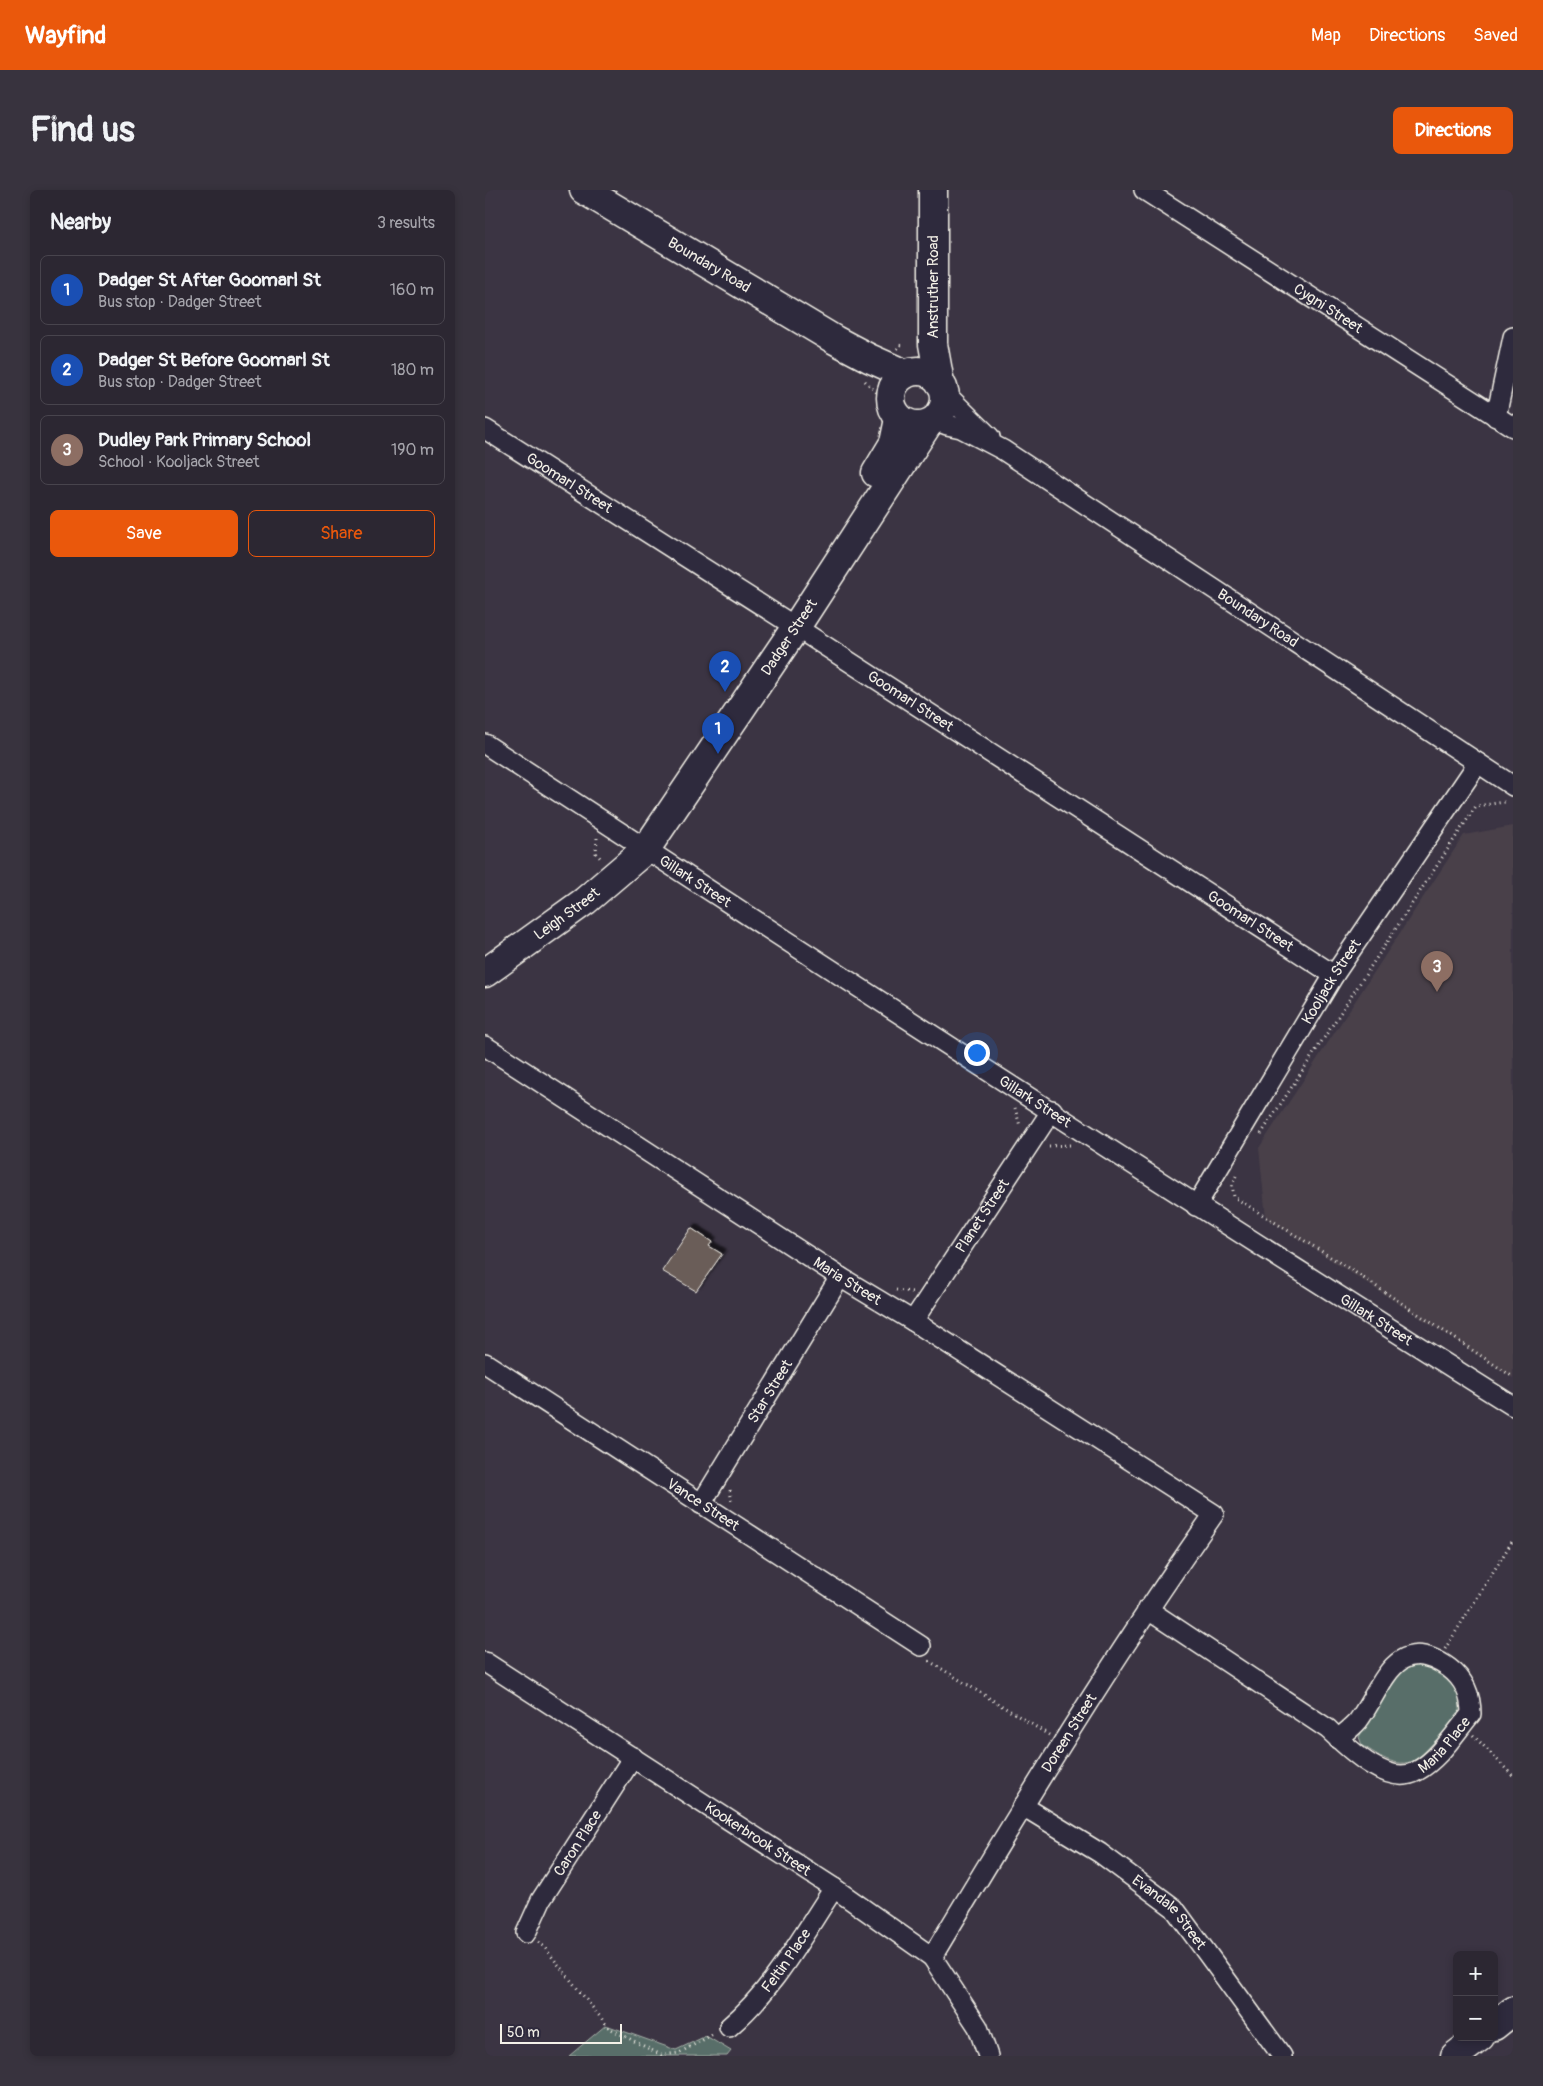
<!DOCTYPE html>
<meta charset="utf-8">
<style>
body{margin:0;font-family:Pangolin,sans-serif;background:#38333e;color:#f1f3f6}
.controls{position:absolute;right:15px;bottom:15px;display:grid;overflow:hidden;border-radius:8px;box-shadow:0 2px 8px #0003}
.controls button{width:45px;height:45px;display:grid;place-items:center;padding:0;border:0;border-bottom:1px solid #48444d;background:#2c2732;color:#f1f3f6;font:25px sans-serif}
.scale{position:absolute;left:15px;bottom:12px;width:122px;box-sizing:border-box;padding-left:5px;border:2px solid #f4f1e8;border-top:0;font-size:14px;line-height:18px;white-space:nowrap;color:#f4f1e8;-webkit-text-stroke:4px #2f2a3d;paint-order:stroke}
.you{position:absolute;left:491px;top:862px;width:18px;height:18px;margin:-12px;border:4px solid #fff;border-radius:50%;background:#1a73e8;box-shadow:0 0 0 8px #1a73e833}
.badge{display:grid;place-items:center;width:32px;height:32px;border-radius:50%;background:#ea580c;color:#fff;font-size:16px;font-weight:700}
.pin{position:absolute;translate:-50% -41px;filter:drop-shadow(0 1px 2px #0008)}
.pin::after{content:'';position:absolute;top:26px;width:18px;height:15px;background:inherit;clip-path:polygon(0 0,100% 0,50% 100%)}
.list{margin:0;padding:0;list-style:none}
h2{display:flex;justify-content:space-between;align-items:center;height:65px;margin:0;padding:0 20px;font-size:21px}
h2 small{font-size:16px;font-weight:400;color:#a6a5ac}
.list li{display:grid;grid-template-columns:32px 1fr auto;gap:15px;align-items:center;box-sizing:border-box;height:70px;margin:0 10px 10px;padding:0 10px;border:1px solid #48444d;border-radius:8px}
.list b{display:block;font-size:19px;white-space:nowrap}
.list p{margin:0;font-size:16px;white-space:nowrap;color:#a6a5ac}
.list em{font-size:16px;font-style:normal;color:#a6a5ac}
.actions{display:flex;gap:10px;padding:15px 20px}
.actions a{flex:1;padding:11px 0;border:1px solid #ea580c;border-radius:8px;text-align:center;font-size:18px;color:#ea580c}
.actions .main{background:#ea580c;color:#fff}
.map{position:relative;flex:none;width:1028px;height:1866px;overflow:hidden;border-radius:8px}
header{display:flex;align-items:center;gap:30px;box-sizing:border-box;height:70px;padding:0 25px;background:#ea580c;color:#fff}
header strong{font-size:24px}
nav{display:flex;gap:28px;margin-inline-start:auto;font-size:18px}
.intro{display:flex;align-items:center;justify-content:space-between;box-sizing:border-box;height:120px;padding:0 30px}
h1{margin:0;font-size:35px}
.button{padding:12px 22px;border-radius:8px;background:#ea580c;color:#fff;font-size:18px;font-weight:700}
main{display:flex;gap:30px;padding:0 30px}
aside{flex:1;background:#2c2732;border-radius:8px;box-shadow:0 2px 8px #0003}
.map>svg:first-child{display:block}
.built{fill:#49404a}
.green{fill:#586e69;stroke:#a6b0a8}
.building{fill:#6a5d59;stroke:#f4f1e8;filter:url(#shadow)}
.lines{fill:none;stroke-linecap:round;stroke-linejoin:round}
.street-casing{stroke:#f4f1e8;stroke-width:22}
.secondary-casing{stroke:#f4f1e8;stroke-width:31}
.path{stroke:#f4f1e8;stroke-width:3;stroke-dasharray:1 4;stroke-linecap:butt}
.street{stroke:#2f2a3d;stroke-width:19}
.secondary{stroke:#2f2a3d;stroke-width:28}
.labels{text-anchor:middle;stroke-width:4;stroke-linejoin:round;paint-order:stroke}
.street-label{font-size:15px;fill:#f4f1e8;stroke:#2f2a3d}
</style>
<header>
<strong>Wayfind</strong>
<nav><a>Map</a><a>Directions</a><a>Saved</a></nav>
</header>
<div class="intro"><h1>Find us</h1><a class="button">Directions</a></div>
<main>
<aside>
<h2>Nearby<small>3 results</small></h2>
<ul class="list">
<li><span class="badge" style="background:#1a4fb4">1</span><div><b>Dadger St After Goomarl St</b><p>Bus stop · Dadger Street</p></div><em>160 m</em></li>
<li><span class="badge" style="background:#1a4fb4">2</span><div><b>Dadger St Before Goomarl St</b><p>Bus stop · Dadger Street</p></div><em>180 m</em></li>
<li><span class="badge" style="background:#8d6e63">3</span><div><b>Dudley Park Primary School</b><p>School · Kooljack Street</p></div><em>190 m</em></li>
</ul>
<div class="actions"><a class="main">Save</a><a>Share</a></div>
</aside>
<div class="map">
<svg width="1028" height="1866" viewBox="0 0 1028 1866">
<defs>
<filter id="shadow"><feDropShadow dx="4.5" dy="-4.5" stdDeviation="1" flood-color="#0009"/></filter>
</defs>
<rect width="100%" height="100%" fill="#3b3443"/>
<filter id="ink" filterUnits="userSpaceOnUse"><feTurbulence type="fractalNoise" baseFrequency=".02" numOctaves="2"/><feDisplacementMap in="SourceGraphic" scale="10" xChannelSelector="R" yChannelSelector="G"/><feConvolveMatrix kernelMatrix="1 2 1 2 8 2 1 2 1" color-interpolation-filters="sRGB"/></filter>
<g filter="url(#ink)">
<path class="built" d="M 1028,636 L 1028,1188 L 781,1028 L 774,958 L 979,645 Z"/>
<path class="green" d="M 925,1475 L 946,1476 L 973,1496 L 978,1521 L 935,1567 C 914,1582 895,1566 877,1555 L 874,1547 C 885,1527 905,1484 925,1475 Z
M 121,1835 L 191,1860 L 221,1846 L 246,1861 L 242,1866 L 84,1866 Z"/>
<path class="building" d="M 206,1038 L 227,1052 L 224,1056 L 237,1064 L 211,1101 L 177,1081 Z"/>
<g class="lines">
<g class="street-casing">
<g id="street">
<path id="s1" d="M 659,0 L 1028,237"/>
<path d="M 460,203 L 505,247"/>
<path d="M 1011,227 L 1028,147"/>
<path id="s2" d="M 450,230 L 462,235 L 476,238 L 518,260 L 1028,596"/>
<path id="s3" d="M 0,239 L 317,441 L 849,785"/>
<path id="s4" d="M 0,554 C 341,777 683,999 1028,1216"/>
<path id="s5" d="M 0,856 L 355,1087 L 428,1131 L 729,1324 C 628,1467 537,1617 447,1767"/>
<path id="s6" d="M 711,1016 L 849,785 L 993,573"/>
<path id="s7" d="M 428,1131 L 567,920"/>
<path id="s8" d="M 0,1173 L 436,1456"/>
<path id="s9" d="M 216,1314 L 355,1087"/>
<path id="s10" d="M 662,1419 L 843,1539 C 863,1558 903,1598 932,1581 C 955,1568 970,1543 986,1524 C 986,1505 980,1490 964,1478 C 910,1439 897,1499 873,1531 C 868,1537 860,1543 853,1549"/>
<path id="s11" d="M 0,1472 L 349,1698 L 447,1767 L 493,1837 L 503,1866"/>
<path id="s12" d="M 538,1616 L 615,1663 L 689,1718 L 797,1866"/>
<path id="s13" d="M 41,1743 L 56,1710 L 148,1567"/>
<path id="s14" d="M 244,1837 C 289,1799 317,1746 349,1698"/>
</g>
</g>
<g class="secondary-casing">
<g id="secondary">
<path id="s15" d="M 99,0 L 350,150 L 384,168 L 420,184"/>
<path d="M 448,0 L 448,154 L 455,193"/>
<circle cx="433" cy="208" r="27"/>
<path d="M 391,283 L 409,253 L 414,229"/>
<path id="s16" d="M 0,783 L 100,711 L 161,659 L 311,437 L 443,234"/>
<path d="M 1009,1836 L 1028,1821"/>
<path d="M 970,1866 L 995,1847"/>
</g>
</g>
<path class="path" d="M 412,159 L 419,152
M 380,191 L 395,206 L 399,216
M 112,648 L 111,663 L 117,670
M 530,918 L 535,936
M 776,944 L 991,616 L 1020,612
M 564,956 L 585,955
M 751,986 L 747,995 L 749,1007 L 868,1081 L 1028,1187
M 411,1100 L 427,1102
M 245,1300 L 247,1313
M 960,1459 L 1028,1350
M 444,1471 L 564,1545
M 988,1545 L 1028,1586
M 53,1752 L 60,1758 L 124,1838 L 176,1865 L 194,1863 L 230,1843"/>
<use href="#street" class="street"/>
<use href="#secondary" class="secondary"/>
</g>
</g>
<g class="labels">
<g class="street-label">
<text dy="5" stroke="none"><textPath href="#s15" startOffset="146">Boundary Road</textPath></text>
<text transform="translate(448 97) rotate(-90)" y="5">Anstruther Road</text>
<text dy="5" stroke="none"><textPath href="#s1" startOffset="219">Cygni Street</textPath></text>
<text dy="5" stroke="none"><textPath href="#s3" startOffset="100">Goomarl Street</textPath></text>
<text dy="5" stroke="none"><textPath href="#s2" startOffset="380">Boundary Road</textPath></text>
<text dy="5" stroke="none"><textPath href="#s16" startOffset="459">Dadger Street</textPath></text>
<text dy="5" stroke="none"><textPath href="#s3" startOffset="505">Goomarl Street</textPath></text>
<text dy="5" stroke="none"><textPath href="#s4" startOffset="251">Gillark Street</textPath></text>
<text dy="5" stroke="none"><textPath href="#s16" startOffset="101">Leigh Street</textPath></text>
<text dy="5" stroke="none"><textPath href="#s3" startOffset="910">Goomarl Street</textPath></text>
<text dy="5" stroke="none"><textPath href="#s6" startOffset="262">Kooljack Street</textPath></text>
<text dy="5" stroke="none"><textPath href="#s4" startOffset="656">Gillark Street</textPath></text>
<text dy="5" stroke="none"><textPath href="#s7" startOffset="126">Planet Street</textPath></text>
<text dy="5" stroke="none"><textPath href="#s5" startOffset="432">Maria Street</textPath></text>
<text dy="5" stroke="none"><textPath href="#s4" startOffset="1061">Gillark Street</textPath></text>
<text dy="5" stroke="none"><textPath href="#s9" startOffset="132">Star Street</textPath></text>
<text dy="5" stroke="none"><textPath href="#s8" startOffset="260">Vance Street</textPath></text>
<text transform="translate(584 1543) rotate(-58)" y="5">Doreen Street</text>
<text dy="5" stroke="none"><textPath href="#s10" startOffset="360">Maria Place</textPath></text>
<text dy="5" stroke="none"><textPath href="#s11" startOffset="325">Kookerbrook Street</textPath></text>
<text dy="5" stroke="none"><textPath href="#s13" startOffset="104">Caron Place</textPath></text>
<text dy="5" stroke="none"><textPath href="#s12" startOffset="182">Evandale Street</textPath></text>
<text dy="5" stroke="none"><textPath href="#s14" startOffset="88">Feltin Place</textPath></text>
</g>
</g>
</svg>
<div class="controls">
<button>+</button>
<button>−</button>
</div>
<div class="scale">50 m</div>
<div class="you"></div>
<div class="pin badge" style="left:233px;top:564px;background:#1a4fb4">1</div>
<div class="pin badge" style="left:240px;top:502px;background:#1a4fb4">2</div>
<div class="pin badge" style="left:952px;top:802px;background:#8d6e63">3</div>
</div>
</main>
